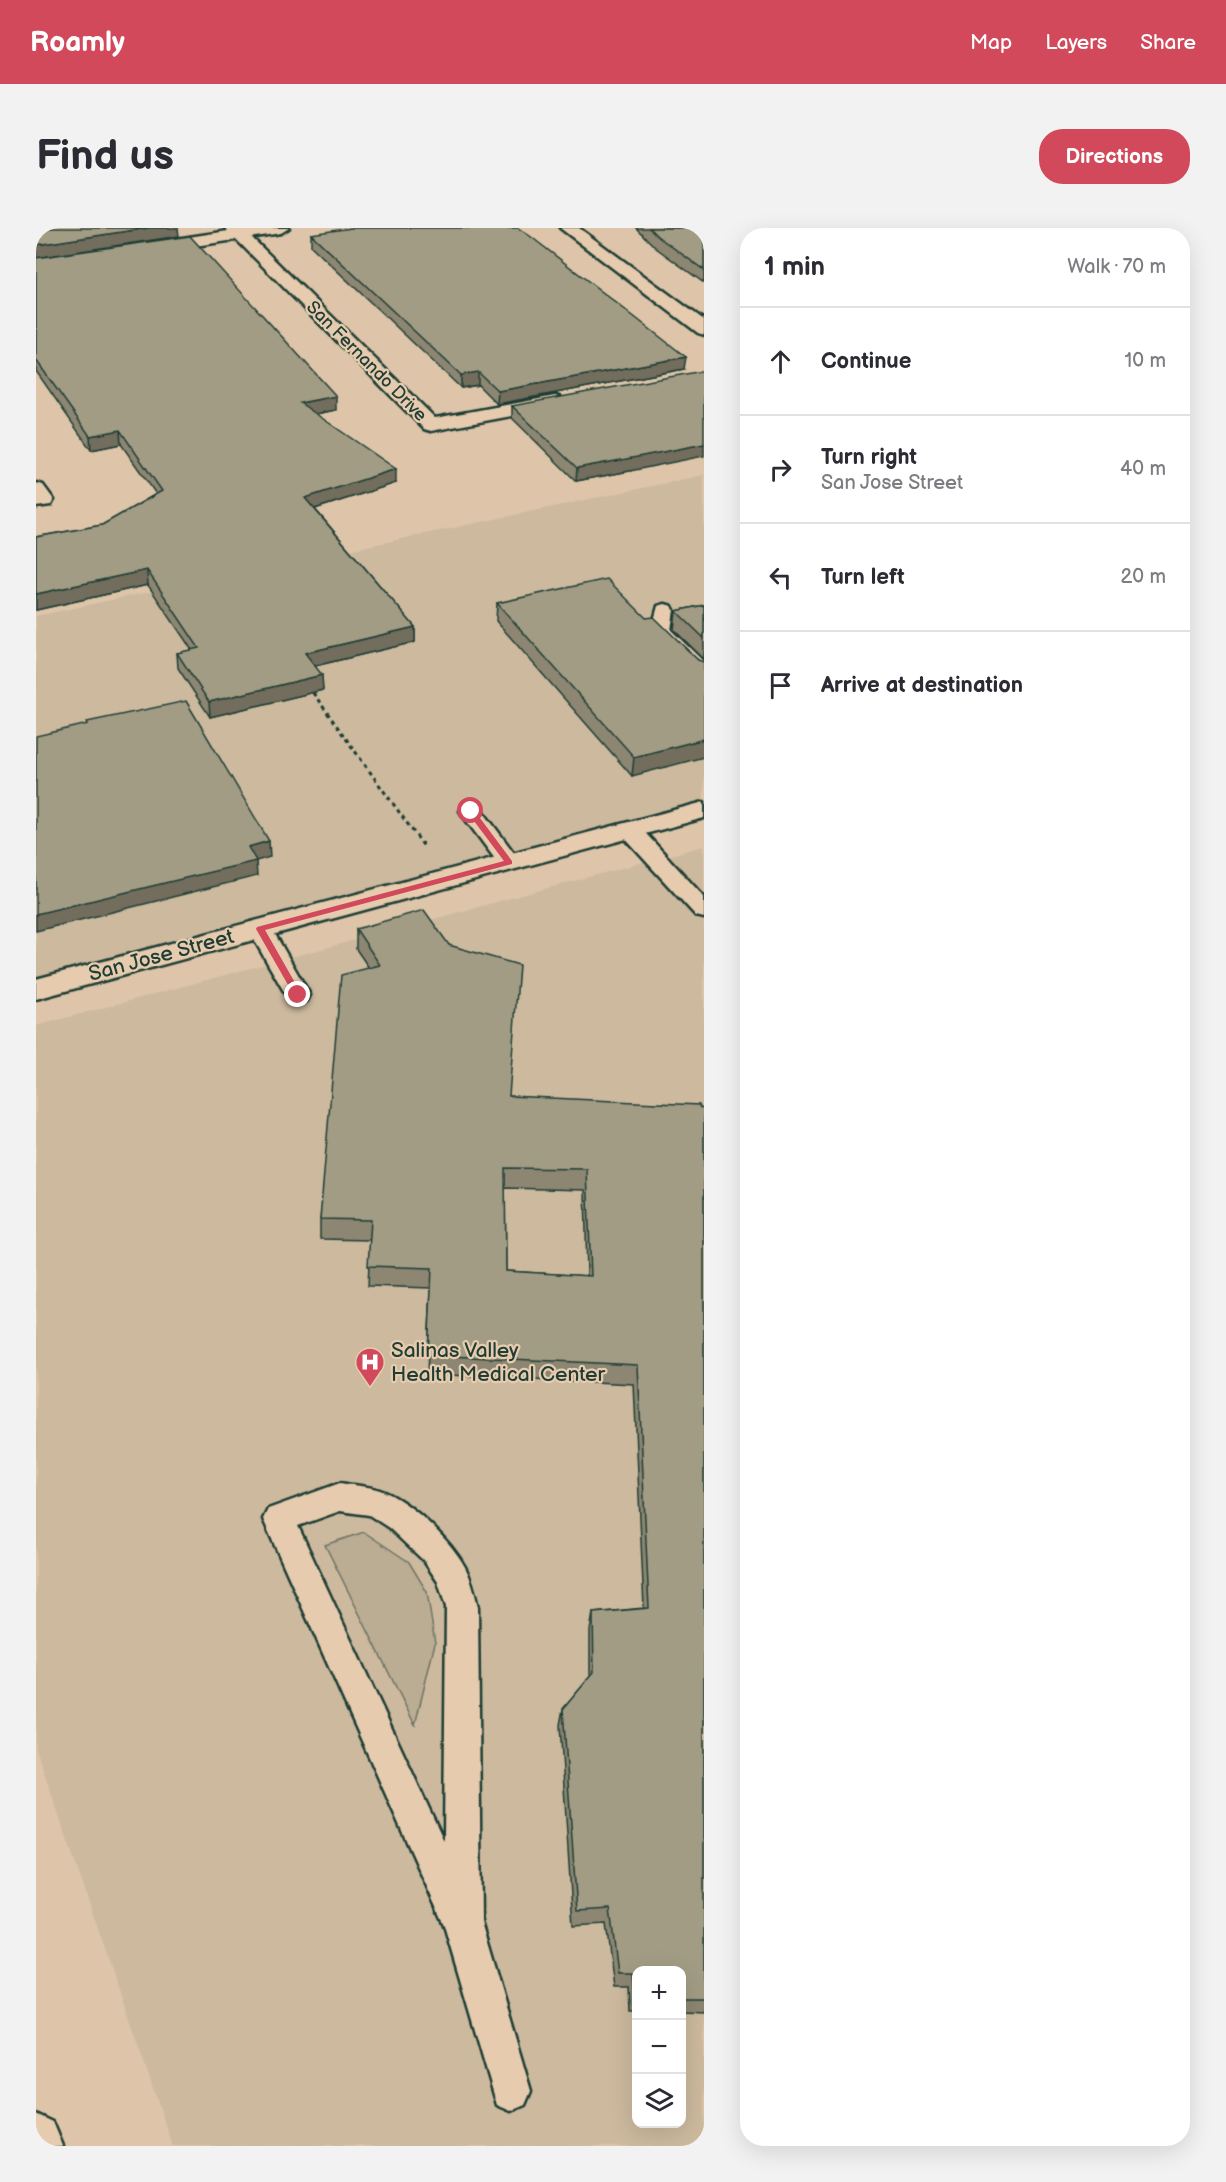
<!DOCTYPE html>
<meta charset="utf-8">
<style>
body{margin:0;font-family:"Balsamiq Sans",sans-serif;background:#f2f2f3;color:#2b2b33}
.controls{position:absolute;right:18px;bottom:18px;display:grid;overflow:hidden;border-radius:12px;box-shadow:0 6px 24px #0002}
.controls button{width:54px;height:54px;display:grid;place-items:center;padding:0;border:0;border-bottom:2px solid #e1e1e2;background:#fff;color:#2b2b33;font:30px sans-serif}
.stop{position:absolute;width:18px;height:18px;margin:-14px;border:4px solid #d1495b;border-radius:50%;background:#fff}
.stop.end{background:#d1495b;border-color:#fff;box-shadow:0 2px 6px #0008}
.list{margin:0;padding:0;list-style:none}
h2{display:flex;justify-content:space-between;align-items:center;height:78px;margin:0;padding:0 24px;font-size:26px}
h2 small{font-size:20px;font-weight:400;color:#7c7c81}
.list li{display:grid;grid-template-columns:39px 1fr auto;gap:18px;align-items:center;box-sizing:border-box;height:108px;padding:0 24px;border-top:2px solid #e1e1e2}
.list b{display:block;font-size:22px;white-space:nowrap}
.list p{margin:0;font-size:20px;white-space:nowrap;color:#7c7c81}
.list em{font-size:20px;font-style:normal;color:#7c7c81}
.icon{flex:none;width:33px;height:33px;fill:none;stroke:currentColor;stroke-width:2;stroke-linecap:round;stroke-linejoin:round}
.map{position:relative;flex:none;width:668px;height:1918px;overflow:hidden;border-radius:24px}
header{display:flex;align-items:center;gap:36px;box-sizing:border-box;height:84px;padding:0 30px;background:#d1495b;color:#fff}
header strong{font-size:28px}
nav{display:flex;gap:33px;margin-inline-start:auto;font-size:21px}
.intro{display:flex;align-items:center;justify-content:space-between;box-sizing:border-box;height:144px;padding:0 36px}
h1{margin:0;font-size:42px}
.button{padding:15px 27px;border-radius:24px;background:#d1495b;color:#fff;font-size:21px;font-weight:700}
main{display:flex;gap:36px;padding:0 36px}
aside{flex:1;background:#fff;border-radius:24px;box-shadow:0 6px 24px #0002}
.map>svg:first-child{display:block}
.built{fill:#ccb99e;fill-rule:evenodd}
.green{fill:#bbac94;stroke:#6d7464;stroke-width:1.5}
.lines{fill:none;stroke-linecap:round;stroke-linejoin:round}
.service-casing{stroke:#1f3d34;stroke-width:5}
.minor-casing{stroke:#1f3d34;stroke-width:5}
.tertiary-casing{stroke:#1f3d34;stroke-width:5}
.path{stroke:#1f3d34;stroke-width:3;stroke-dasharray:4 4;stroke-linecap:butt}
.service{fill:#e6cbae;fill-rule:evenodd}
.minor{fill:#e6cbae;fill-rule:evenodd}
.tertiary{fill:#e6cbae;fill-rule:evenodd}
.wall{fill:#8c8672;stroke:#1f3d34;stroke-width:1.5;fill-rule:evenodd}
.shaded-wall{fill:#726d5d;stroke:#1f3d34;stroke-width:1.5}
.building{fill:#a39c85;stroke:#1f3d34;stroke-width:1.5;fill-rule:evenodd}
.route{fill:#d1495b}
.labels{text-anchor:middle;stroke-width:4.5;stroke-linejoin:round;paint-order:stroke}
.far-street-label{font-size:18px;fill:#1f3d34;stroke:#e6cbae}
.street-label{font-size:21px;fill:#1f3d34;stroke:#e6cbae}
.poi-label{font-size:21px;fill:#1f3d34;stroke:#e6cbae;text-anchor:start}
</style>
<header>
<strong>Roamly</strong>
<nav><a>Map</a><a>Layers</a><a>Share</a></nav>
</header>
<div class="intro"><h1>Find us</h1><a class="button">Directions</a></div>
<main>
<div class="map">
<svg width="668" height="1918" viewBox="0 0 668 1918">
<rect width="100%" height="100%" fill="#dec5a9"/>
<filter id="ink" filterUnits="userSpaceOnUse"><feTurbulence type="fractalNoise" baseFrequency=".0167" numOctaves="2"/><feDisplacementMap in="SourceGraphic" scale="12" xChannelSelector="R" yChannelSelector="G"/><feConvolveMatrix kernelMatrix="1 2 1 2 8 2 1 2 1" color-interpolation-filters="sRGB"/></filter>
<g filter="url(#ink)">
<path class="built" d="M 668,247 L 668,582 L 0,761 L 0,388 Z
M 668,618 L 668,1918 L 137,1918 L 0,1521 L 0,798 ZM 600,1742 L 646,1742 L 646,1896 L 600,1896 Z"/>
<path class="green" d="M 328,1304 L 373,1334 L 391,1364 L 399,1415 L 379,1497 L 289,1317 Z"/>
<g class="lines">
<g class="service-casing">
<path id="service" d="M 629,376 L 636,378 L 638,382 L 635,402 L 668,434 L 668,451 L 661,449 L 615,403 L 622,378 Z
M 435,576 L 443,578 L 481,629 L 484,634 L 481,639 L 473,641 L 465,639 L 427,588 L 424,583 L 427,578 Z
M 594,595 L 602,597 L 668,669 L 668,690 L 660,688 L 586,607 L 583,602 L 586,597 Z
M 224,693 L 232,696 L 236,701 L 274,767 L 271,773 L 262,775 L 253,773 L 250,767 L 212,701 L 216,696 Z
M 304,1255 C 319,1258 336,1258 349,1264 C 377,1276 415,1313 429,1339 C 436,1352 439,1366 442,1379 L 445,1694 L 495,1863 L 489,1877 L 475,1883 L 461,1877 L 408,1697 L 227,1291 L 232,1281 ZM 304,1283 L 333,1287 L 353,1300 L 388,1333 L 402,1354 L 410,1379 L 408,1613 L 262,1298 Z"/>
</g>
<g class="minor-casing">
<path id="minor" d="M 189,0 L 206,0 L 399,190 L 519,168 L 526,170 L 529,174 L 526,178 L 519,180 L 395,203 L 388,201 Z
M 524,0 L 543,0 L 668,92 L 668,107 L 662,105 Z
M 0,255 L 7,257 L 18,272 L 15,277 L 0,279 Z
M 668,574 L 668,590 L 0,771 L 0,751 Z"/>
</g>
<g class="tertiary-casing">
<path id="tertiary" d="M 212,0 L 253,0 L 245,5 L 113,25 L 107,24 L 104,20 L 107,16 L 113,15 Z
M 0,1886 L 17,1894 L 27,1918 L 0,1918 Z"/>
</g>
<path class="path" d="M 277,465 L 389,620"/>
<use href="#service" class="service"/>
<use href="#minor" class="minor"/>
<use href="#tertiary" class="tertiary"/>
</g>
<path class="wall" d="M 600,0 L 668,0 L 668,55 L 620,20 Z
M 275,6 L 648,141 L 461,176 L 442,157 L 425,160 L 275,18 Z
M 0,30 L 300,182 L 280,186 L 360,255 L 279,281 L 379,399 L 379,414 L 279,438 L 287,462 L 174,489 L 142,440 L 141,425 L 156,422 L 112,357 L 0,382 L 0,309 L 66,297 L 120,266 L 85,216 L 55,222 L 0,143 Z
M 476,178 L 594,243 L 540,253 L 476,190 Z
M 461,375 L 610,390 L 662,432 L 596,548 L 460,393 Z
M 668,377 L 668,431 L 638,402 L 640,383 Z
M 320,701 L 473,868 L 668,881 L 668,1784 L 645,1783 L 645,1743 L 600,1743 L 600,1783 L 594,1783 L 593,1759 L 578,1759 L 570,1696 L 537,1698 L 524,1497 L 527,1481 L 554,1449 L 554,1403 L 557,1385 L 608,1380 L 598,1156 L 391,1146 L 395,1060 L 332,1058 L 334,1012 L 284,1011 L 284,991 L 333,740 L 320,721 ZM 469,960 L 549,962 L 551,1048 L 470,1043 Z"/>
<path class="shaded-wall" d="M 112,0 L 142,0 L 143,8 L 0,30 L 0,17 Z
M 650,129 L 648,141 L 461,176 L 462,163 Z
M 442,144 L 442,157 L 425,160 L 425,147 Z
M 300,168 L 300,182 L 264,189 L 264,175 Z
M 84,202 L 85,216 L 55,222 L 54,208 Z
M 668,216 L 668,228 L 594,243 L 540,253 L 541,240 Z
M 360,241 L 360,255 L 269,284 L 269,270 Z
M 111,342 L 112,357 L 0,382 L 0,366 Z
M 379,399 L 379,414 L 270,440 L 269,425 Z
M 286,447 L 287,462 L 174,489 L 173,474 Z
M 668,511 L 668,529 L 596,548 L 598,529 Z
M 233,613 L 234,629 L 220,633 L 221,648 L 0,703 L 0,686 L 212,619 Z"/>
<path class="building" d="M 0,0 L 112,0 L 0,17 Z
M 315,0 L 482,0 L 494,8 L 650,129 L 462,163 L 442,144 L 425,147 L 275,6 Z
M 613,0 L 668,0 L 668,42 L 621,8 Z
M 154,8 L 300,168 L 264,175 L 360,241 L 269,270 L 379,399 L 269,425 L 286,447 L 173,474 L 141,425 L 163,420 L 111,342 L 0,366 L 0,309 L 66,297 L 126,263 L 84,202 L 54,208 L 0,132 L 0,30 Z
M 666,143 L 668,144 L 668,216 L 596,230 L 541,240 L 476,178 Z
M 571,351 L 610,390 L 618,389 L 662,432 L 668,434 L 668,511 L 598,529 L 461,375 Z
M 668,377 L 668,410 L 640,383 Z
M 150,473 L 233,613 L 212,619 L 220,633 L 0,686 L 0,508 L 52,496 L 51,494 Z
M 388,682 L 413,717 L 483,737 L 473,868 L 663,877 L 664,880 L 668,881 L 668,1770 L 645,1770 L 645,1743 L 600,1743 L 600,1769 L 599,1769 L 597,1745 L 582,1745 L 574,1681 L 541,1683 L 527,1481 L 558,1444 L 557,1385 L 613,1380 L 602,1137 L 392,1127 L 396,1040 L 332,1038 L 335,992 L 284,991 L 305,747 L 344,737 L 320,701 ZM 469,940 L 551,941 L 555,1048 L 470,1043 Z"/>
</g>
<path class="route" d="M 432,582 L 438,582 L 476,633 L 476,636 L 229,702 L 266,767 L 259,769 L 220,701 L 221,699 L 468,633 L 432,585 Z"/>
<defs>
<g id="hospital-pin" transform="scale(1.5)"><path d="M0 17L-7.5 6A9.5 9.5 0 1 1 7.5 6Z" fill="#d1495b" stroke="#e6cbae"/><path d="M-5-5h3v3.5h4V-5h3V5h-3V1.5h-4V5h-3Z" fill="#fff"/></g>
</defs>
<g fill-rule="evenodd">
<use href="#hospital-pin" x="334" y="1134"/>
</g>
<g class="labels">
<g class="far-street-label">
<text transform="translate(331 133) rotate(45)" y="6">San Fernando Drive</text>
</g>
<g class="street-label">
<text transform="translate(125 727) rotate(-15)" y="7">San Jose Street</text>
</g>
<g class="poi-label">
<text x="355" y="1129">Salinas Valley<tspan x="355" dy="24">Health Medical Center</tspan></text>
</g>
</g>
</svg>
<div class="controls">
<button>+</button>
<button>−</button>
<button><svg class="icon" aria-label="layers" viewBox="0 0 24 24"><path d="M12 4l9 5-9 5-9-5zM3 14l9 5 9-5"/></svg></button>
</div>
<div class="stop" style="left:435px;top:583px"></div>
<div class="stop end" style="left:262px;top:767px"></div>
</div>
<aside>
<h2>1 min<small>Walk · 70 m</small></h2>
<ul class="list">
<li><svg class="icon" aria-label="ahead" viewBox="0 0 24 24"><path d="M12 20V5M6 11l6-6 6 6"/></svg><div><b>Continue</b></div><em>10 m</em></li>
<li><svg class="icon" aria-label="right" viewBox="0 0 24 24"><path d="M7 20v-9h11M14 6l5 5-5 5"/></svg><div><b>Turn right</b><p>San Jose Street</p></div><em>40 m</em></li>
<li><svg class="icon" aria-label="left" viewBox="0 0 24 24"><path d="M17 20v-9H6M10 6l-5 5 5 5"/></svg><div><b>Turn left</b></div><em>20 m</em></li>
<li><svg class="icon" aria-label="arrive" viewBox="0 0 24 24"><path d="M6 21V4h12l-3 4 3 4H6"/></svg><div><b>Arrive at destination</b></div></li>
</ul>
</aside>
</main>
